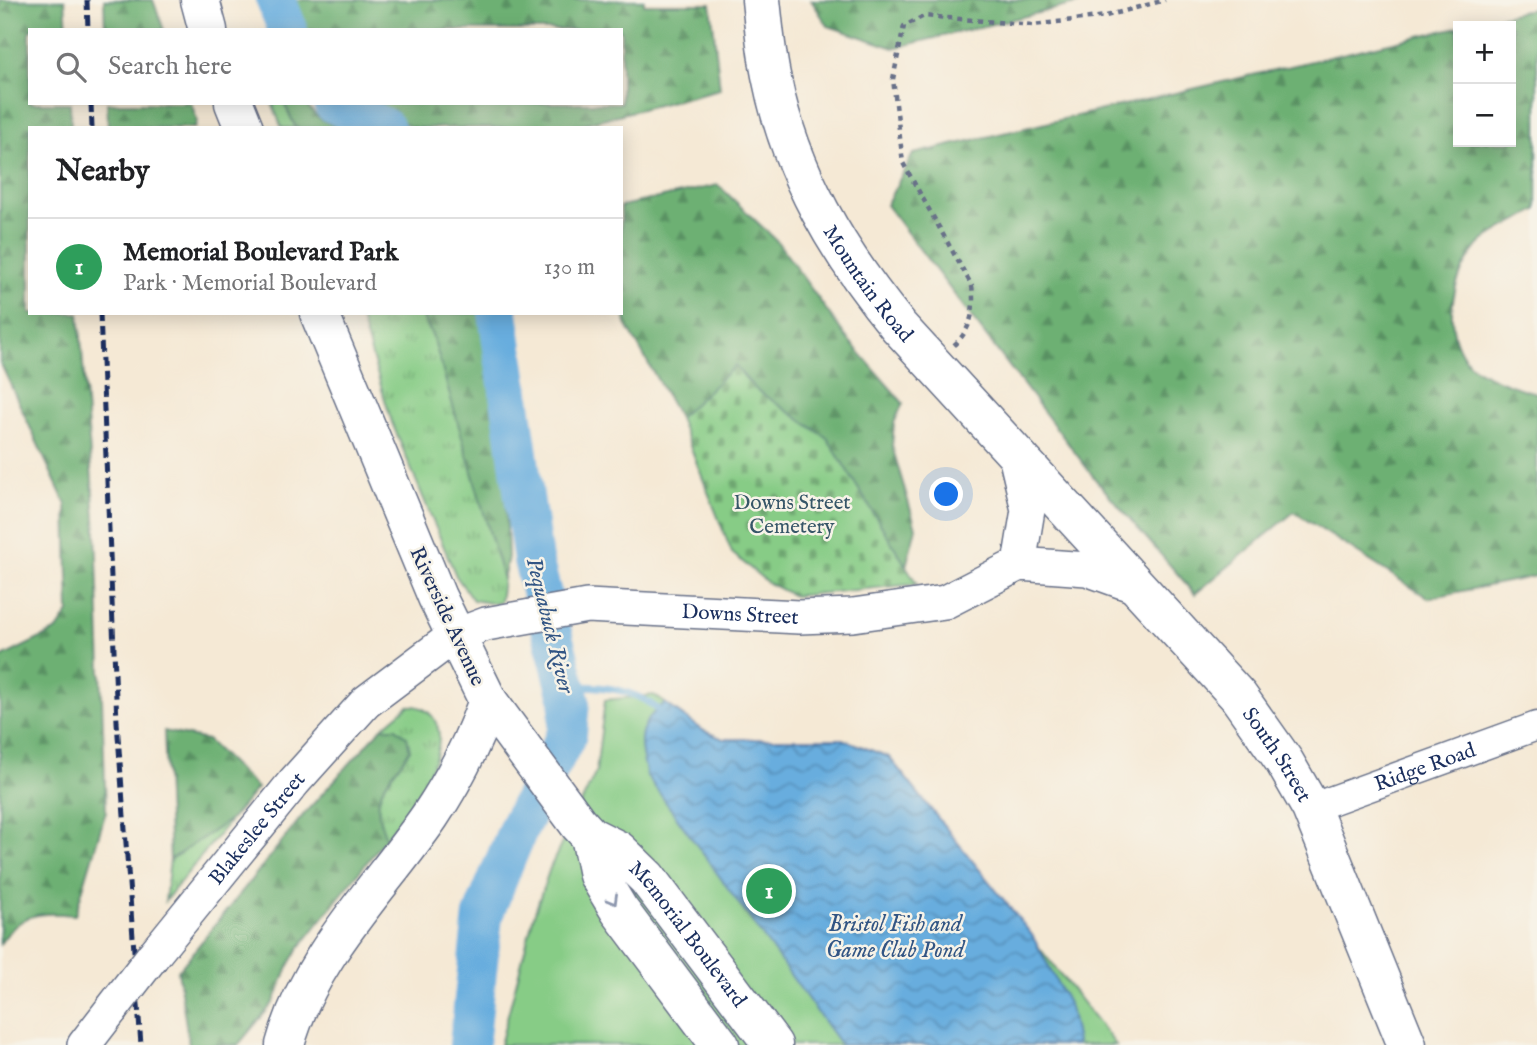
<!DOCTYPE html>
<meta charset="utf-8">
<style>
body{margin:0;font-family:"IM FELL English",serif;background:#f2f2f2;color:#202124}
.controls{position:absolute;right:21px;top:21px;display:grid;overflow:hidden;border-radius:0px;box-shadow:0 4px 18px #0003}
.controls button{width:63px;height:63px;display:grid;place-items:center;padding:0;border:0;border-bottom:2px solid #e0e0e0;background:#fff;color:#202124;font:35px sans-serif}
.you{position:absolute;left:947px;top:495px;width:24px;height:24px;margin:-18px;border:5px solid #fff;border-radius:50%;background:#1a73e8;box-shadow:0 0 0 10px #1a73e833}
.badge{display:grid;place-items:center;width:46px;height:46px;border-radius:50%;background:#2563eb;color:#fff;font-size:23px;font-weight:700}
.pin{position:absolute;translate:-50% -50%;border:4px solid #fff;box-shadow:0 2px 7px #0006}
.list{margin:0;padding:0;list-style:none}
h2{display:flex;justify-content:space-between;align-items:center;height:91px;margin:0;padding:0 28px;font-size:30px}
h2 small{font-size:23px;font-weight:400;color:#757577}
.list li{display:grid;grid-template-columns:46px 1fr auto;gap:21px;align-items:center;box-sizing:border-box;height:98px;padding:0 28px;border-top:2px solid #e0e0e0}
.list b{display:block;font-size:26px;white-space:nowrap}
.list p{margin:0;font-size:23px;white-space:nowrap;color:#757577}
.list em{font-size:23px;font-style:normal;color:#757577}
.icon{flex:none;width:38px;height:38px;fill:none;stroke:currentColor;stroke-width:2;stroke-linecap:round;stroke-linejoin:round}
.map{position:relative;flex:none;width:1537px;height:1045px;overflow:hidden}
.search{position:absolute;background:#fff;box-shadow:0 4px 18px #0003;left:28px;top:28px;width:595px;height:77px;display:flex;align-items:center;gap:18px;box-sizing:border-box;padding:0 24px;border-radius:0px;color:#757577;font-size:26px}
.panel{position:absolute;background:#fff;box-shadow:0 4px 18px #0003;left:28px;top:126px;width:595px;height:189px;border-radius:0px}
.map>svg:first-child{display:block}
.grass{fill:url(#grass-tufts);stroke:#517e72;stroke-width:2}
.forest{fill:url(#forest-firs);stroke:#447068;stroke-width:2}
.cemetery{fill:url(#cemetery-stones);stroke:#517e72;stroke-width:2}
.park{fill:#87cc86;stroke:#517e72;stroke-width:2}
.water{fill:url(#water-waves);stroke:#426e9e;stroke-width:2}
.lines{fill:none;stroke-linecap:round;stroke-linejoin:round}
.stream{stroke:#68adde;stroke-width:7}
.river{stroke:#68adde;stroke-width:40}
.minor-casing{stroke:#677088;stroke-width:31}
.tertiary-casing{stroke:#677088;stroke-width:36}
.secondary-casing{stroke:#677088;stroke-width:41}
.trunk-casing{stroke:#677088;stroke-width:41}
.path{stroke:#677088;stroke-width:4.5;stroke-dasharray:5 5;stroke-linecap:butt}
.minor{stroke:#fff;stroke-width:28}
.tertiary{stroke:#fff;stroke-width:33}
.secondary{stroke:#fff;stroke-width:38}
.trunk{stroke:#fff;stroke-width:38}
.rail{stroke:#1b2f5e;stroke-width:5;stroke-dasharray:10 5;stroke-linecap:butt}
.tertiary-bridge-casing{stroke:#677088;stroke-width:36;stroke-linecap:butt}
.tertiary-bridge{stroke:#fff;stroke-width:33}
.oneway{stroke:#8d97ae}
.labels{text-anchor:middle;stroke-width:5;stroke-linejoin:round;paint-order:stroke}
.street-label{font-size:21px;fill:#1b2f5e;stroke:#f7f3e8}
.park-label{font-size:21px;fill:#365668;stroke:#f7f3e8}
.water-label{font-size:23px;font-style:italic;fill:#325584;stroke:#f7f3e8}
</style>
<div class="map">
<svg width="1537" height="1045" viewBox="0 0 1537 1045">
<defs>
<pattern id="grass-tufts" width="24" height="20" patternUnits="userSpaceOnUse" patternTransform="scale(1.75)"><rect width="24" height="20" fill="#87cc86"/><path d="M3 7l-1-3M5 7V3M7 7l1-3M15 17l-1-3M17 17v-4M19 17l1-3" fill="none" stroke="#6ea671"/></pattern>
<pattern id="forest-firs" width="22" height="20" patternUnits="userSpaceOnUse" patternTransform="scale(1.75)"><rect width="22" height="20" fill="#6db073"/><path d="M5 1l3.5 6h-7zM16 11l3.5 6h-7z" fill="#599062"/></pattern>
<pattern id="cemetery-stones" width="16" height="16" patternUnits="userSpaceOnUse" patternTransform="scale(1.75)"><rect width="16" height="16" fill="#87cc86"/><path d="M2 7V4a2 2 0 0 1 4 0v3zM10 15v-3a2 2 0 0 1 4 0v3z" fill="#6ea671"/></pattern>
<pattern id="water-waves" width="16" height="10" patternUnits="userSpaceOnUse" patternTransform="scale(1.75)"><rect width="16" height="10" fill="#68adde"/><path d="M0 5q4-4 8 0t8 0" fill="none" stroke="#558db7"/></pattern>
</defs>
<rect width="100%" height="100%" fill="#f7f3e8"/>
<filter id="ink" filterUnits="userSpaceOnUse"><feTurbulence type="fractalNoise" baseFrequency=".0143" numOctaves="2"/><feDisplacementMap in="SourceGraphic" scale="14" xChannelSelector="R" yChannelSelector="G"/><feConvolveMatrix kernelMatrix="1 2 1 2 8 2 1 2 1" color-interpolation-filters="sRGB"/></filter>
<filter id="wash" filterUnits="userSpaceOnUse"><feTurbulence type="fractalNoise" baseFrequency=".00686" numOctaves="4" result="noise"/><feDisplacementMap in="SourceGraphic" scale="28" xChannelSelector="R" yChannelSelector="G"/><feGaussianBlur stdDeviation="1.57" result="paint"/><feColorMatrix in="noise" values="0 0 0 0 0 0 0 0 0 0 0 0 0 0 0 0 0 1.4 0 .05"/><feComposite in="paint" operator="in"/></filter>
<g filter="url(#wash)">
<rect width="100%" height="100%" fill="#f5e9d5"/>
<path class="grass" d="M 272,103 L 284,103 L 296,128 L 282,128 Z
M 359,313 L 421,313 L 433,337 L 495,546 L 503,579 L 500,602 L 489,603 L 473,600 L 456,576 L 392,423 Z
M 408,706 C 418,705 425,708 432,716 C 458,748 405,812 386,838 C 367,794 386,785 410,750 L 396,728 L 382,728 Z
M 232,818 L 165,901 L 170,860 Z"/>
<path class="forest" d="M 0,0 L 65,0 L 67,30 L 30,30 L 30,103 L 70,103 L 71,128 L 30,128 L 30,313 L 79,313 L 96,531 L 106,811 L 75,915 C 40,912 21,912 0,944 L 0,658 L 57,630 L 69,612 L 66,505 L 0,362 Z
M 104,0 L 153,0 L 164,30 L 105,30 Z
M 288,0 L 644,0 L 644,4 L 711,4 L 720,89 L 567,128 L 412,128 L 373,103 L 621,103 L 621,30 L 299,30 Z
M 811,0 L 1092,0 L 894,48 L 828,26 Z
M 1537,8 L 1537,210 C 1522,219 1487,234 1477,247 C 1451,279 1441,329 1468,362 C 1479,375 1520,389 1537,393 L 1537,576 L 1428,598 L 1294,512 L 1195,594 L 1096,480 L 886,205 L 913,154 L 1458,27 L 1458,142 L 1511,142 L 1511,26 L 1461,26 Z
M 107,103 L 191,103 L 197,120 L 195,128 L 108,128 Z
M 284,103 L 304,103 L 318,117 L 337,128 L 296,128 Z
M 718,185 L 776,240 L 846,337 L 903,403 L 894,423 L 892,446 L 916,528 L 906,566 L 827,438 L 755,389 L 735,367 L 679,418 L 626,324 L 621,297 L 621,206 Z
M 421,313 L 487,313 L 506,501 L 508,557 L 503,579 L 433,337 Z
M 382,728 L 396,728 L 407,737 L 410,750 C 386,785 367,794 386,838 L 299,948 L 288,967 L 274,1002 L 238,1045 L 189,1045 L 178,971 L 304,814 Z
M 164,731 L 207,740 L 257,788 L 232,818 L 170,860 Z"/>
<path class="cemetery" d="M 735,366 L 755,389 L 827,438 L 917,584 L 794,596 L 768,583 L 732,553 L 679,418 Z"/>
<path class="park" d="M 654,695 L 704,731 L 723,739 L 842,739 L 889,757 L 1116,1045 L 500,1045 L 534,915 L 550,868 L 596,772 L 605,700 Z"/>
<path class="water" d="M 665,703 L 704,731 L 723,739 L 842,739 L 889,757 L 1032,935 L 1070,1007 L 1077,1042 L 1075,1045 L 841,1045 L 647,776 C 639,743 634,726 665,703 Z"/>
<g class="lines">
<path class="stream" d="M 567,687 C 599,684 640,689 663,715"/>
<path class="river" d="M 276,0 L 288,30
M 333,103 L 385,128
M 469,1045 L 483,915 L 518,829 L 567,734 L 570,701 L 533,560 L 498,313"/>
</g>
</g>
<g filter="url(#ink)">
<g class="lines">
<g class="minor-casing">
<g id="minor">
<path id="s1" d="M 1311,808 L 1537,726"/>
</g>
</g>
<g class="tertiary-casing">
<g id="tertiary">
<path d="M 1015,455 L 1028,510 L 1019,564"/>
<path id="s2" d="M 152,957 L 294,782 L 366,702 L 454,636 L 486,624 L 587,606 L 799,617 L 853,615 L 945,602 L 1019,564 L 1087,569 L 1137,587"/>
<path d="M 84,1045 L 111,1010"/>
</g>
</g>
<g class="secondary-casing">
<g id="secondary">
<path id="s3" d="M 761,0 C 764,27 766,54 772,80 C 791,174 839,254 899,327 L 1238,696 L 1284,761 L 1311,808 L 1407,1045"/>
<path id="s4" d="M 488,701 L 578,823 L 590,836 L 618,850 L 647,878 L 773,1045"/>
<path d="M 590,836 L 598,875 L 619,910 L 720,1045"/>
</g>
</g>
<g class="trunk-casing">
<path id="trunk" d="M 200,0 L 208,30
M 234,103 L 244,128
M 285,1045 C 309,956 379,890 430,816 C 455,779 473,743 488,701 L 437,597 L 319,313"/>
</g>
<path class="path" d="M 954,345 C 972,329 975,309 972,286 L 903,163 L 893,79 L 904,26 L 924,16 L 1033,25 L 1106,16 L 1165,0"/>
<use href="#minor" class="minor"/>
<use href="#tertiary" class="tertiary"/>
<use href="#secondary" class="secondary"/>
<use href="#trunk" class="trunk"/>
<path class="rail" d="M 87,0 L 88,30
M 91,103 L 92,128
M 100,313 L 117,722 L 141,1045"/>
<g class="tertiary-bridge-casing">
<path id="tertiary-bridge" d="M 111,1010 L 152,957"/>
</g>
<use href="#tertiary-bridge" class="tertiary-bridge"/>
</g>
<defs><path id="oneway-chevron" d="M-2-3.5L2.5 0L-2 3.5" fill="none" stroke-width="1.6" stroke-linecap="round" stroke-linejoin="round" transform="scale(1.75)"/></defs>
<use class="oneway" href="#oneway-chevron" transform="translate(613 900) rotate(60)"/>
</g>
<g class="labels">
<g class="street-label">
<text dy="7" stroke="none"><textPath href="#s3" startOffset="308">Mountain Road</textPath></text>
<text dy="7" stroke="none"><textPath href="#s2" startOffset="733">Downs Street</textPath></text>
<text transform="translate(448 616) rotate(65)" y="7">Riverside Avenue</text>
<text dy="7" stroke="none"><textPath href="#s3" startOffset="933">South Street</textPath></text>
<text dy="7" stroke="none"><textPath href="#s1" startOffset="121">Ridge Road</textPath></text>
<text dy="7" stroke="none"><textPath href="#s2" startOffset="166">Blakeslee Street</textPath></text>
<text dy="7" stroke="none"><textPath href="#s4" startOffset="310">Memorial Boulevard</textPath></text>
</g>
<g class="park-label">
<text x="792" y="509">Downs Street<tspan x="792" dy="24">Cemetery</tspan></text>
</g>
<g class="water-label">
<text transform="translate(551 625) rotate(76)" y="8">Pequabuck River</text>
<text x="895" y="931">Bristol Fish and<tspan x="895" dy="26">Game Club Pond</tspan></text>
</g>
</g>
</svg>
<div class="controls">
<button>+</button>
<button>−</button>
</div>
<div class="you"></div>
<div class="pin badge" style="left:769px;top:891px;background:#2e9e5b">1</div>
<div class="search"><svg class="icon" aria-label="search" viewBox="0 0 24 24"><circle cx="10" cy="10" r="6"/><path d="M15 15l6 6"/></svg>Search here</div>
<section class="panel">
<h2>Nearby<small></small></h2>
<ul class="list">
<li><span class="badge" style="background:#2e9e5b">1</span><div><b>Memorial Boulevard Park</b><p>Park · Memorial Boulevard</p></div><em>130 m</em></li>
</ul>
</section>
</div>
